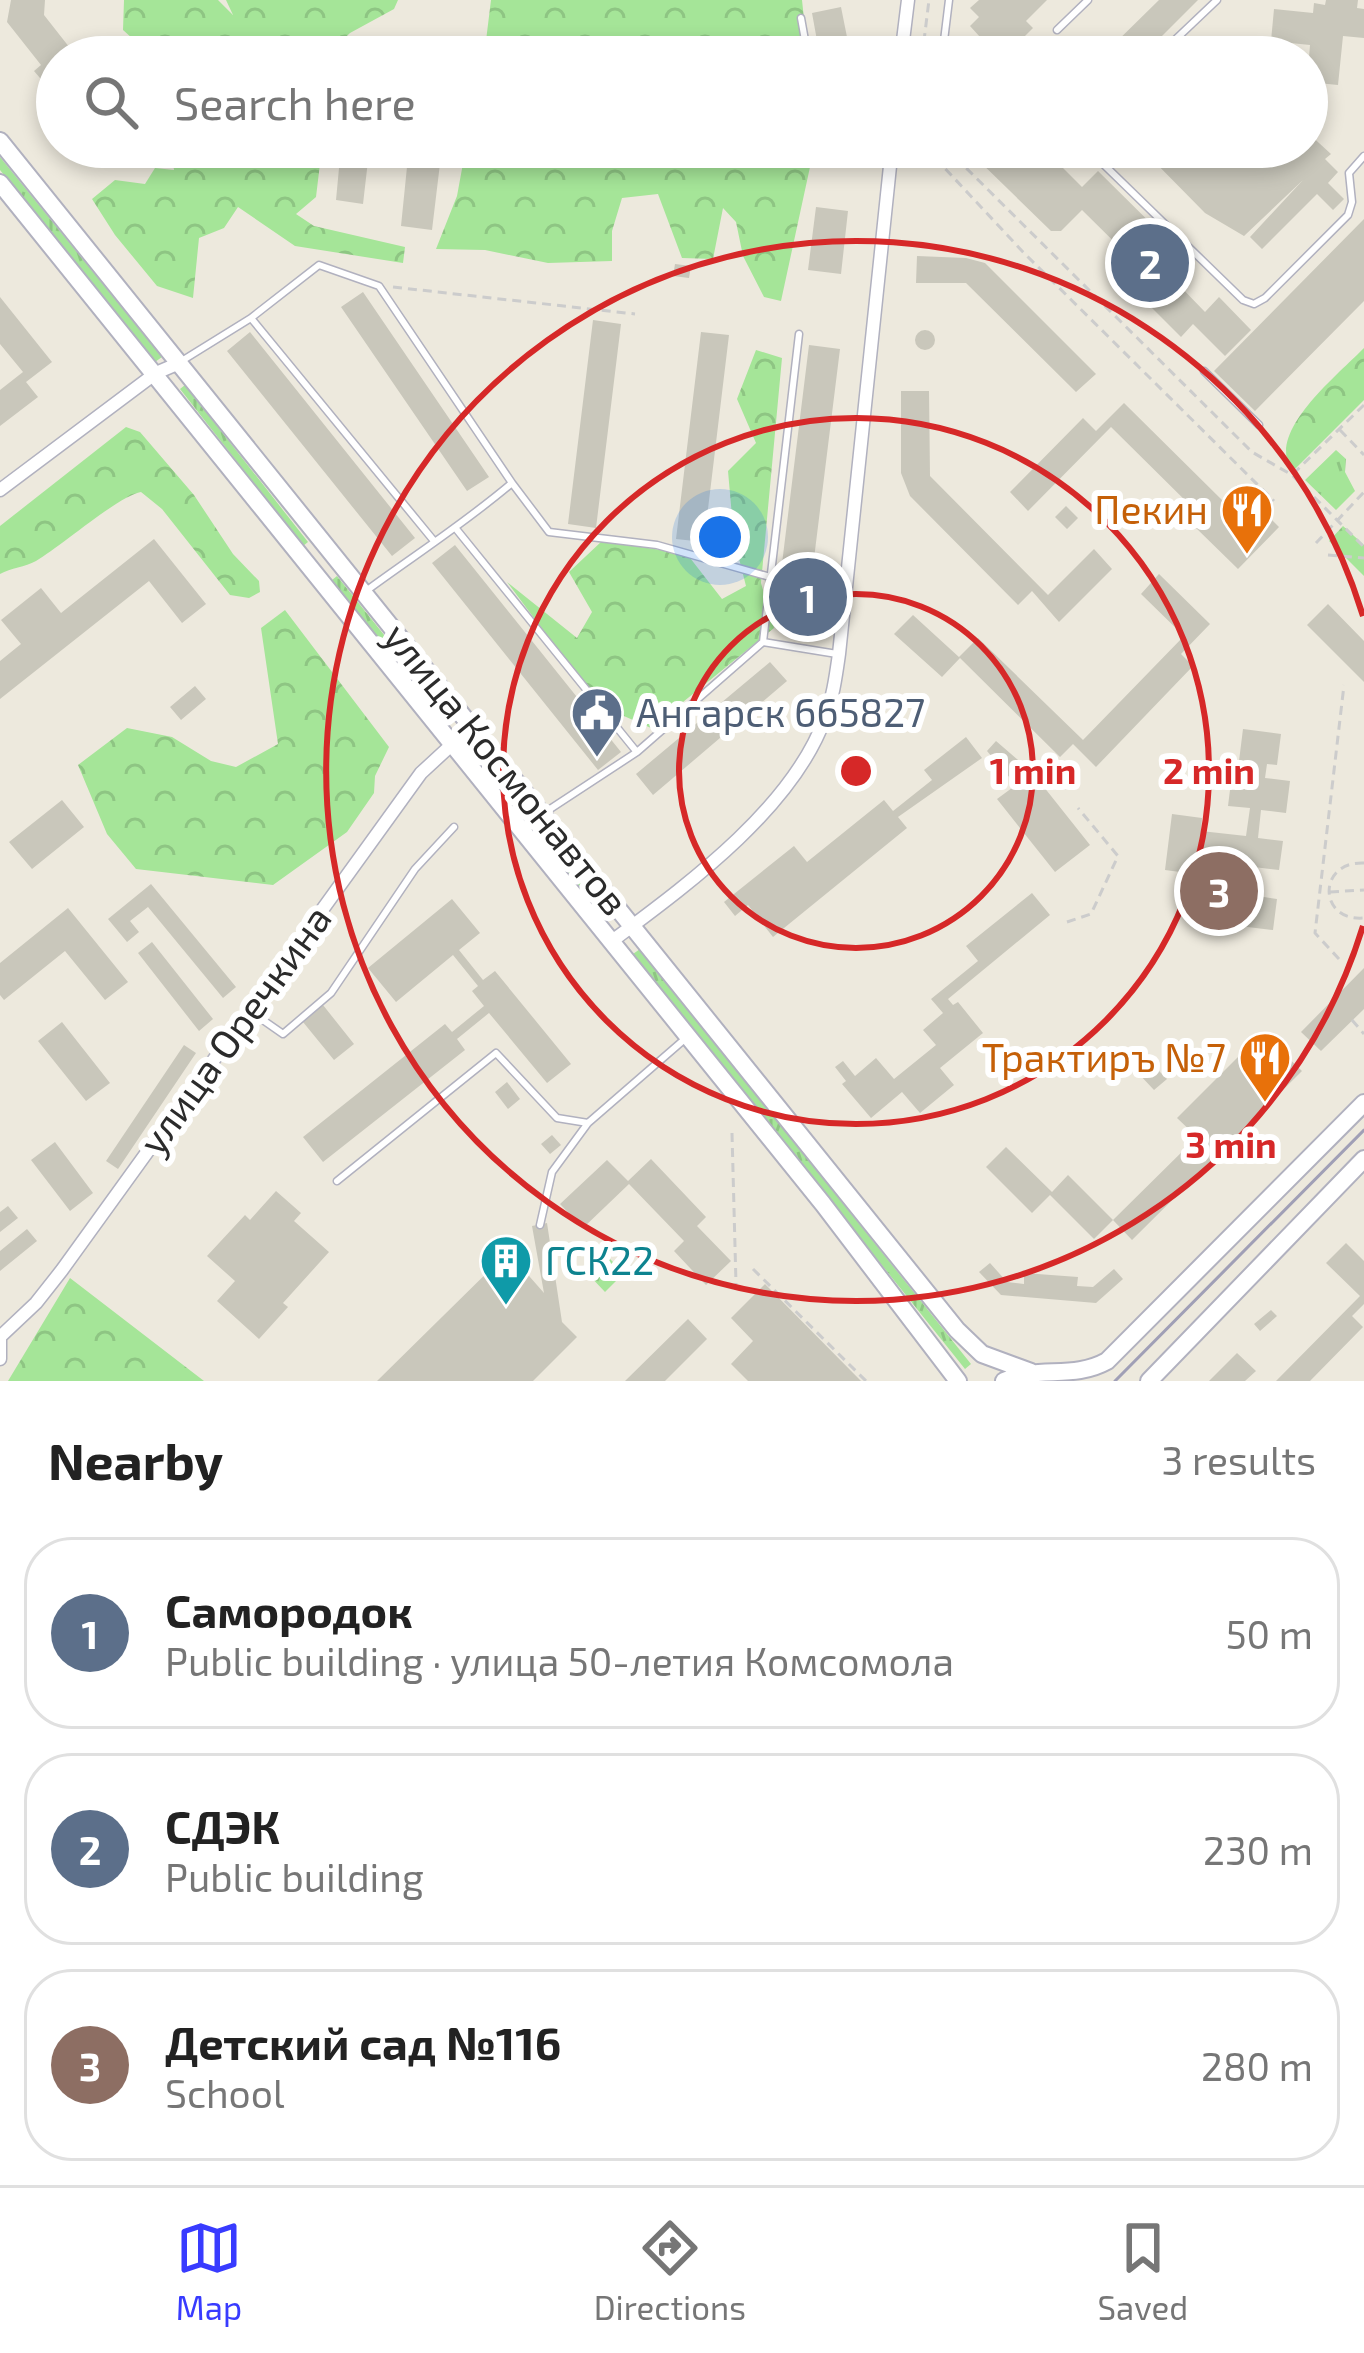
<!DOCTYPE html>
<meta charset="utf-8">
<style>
body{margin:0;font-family:"Exo 2",sans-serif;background:#f2f2f2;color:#222}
.you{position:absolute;left:720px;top:537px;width:42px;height:42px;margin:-30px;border:9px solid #fff;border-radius:50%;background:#1a73e8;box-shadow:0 0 0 18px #1a73e833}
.badge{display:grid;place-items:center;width:78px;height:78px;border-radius:50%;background:#383bff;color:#fff;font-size:39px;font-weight:700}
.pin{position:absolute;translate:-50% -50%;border:6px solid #fff;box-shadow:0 3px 12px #0006}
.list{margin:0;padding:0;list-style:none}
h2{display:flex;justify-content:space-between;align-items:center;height:156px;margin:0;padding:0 48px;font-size:51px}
h2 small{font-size:39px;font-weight:400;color:#767676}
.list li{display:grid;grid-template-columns:78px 1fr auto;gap:36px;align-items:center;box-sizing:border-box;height:192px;margin:0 24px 24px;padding:0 24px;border:3px solid #e0e0e0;border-radius:48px}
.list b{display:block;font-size:45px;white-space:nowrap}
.list p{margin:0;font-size:39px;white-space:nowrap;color:#767676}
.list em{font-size:39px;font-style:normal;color:#767676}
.icon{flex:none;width:66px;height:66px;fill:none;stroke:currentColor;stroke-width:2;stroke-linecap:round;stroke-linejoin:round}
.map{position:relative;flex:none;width:1364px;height:1381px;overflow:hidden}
.search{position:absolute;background:#fff;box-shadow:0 6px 18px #0003;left:36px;right:36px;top:36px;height:132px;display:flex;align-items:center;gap:30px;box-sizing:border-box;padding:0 42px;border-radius:66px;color:#767676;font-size:45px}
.sheet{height:804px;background:#fff}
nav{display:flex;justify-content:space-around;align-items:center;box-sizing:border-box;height:168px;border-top:3px solid #e0e0e0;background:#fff;font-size:33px;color:#767676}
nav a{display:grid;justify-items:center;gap:6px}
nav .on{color:#383bff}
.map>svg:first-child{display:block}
.grass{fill:url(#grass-tufts)}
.forest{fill:url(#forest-crowns)}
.building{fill:#c9c7bb}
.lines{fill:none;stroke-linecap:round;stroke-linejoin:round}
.lane-casing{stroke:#b1b1bf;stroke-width:9}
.street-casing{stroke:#b1b1bf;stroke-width:15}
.secondary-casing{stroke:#b1b1bf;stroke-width:20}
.path{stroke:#ccc;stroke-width:3;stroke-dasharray:9 6;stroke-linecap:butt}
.lane{stroke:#fff;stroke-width:6}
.street{stroke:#fff;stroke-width:12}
.secondary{stroke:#fff;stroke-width:16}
.tram{stroke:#a09fb6;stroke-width:3}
.ring{fill:none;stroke:#d62828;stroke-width:6}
.labels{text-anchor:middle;stroke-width:12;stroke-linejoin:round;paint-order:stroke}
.food-label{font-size:39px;fill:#c56008;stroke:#fff;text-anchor:end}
.service-label{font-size:39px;fill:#4e5e75;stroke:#fff;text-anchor:start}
.street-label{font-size:39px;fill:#2b2b2b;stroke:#fff}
.culture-label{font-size:39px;fill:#0d838f;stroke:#fff;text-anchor:start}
.centre{fill:#d62828;stroke:#fff;stroke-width:6}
.ring-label{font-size:36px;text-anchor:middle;font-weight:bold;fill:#d62828;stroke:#fff;stroke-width:12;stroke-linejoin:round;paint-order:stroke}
</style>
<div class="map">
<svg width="1364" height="1381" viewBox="0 0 1364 1381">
<defs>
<pattern id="grass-tufts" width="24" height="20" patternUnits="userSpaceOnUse" patternTransform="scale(3)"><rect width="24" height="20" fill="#a5e598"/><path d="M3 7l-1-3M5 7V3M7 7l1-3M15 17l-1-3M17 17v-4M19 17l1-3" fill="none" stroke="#8ec583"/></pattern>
<pattern id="forest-crowns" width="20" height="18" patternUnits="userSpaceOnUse" patternTransform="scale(3)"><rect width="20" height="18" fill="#a5e598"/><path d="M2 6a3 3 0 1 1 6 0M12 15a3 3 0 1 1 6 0" fill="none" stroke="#8ec583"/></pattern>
</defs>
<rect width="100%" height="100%" fill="#ede9dd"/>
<path class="grass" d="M 0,157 L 162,357 L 155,362 L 0,170 Z
M 185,385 L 308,542 L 303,546 L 180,389 Z
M 1336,450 L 1346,459 L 1345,472 L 1355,491 L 1336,510 L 1305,480 Z
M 1343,526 L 1364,545 L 1364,576 L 1329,541 Z
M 337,576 L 452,720 L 446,725 L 332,580 Z
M 490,766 L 611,916 L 606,920 L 485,770 Z
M 640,949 L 971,1364 L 965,1369 L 633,954 Z
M 606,1255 L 624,1273 L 605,1292 L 587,1273 Z"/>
<path class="forest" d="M 124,0 L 218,0 L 233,15 L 226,0 L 398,0 L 394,9 L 350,33 L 325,57 L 153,57 L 123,30 Z
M 491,0 L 802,0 L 808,57 L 484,57 Z
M 170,147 L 322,147 L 316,197 L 296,214 L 314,226 L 405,247 L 403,263 L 295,246 L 238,207 L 224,228 L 199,238 L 193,298 L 157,286 L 115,235 L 92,199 L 115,180 L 145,184 L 155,168 L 174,170 Z
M 466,147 L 836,147 L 810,167 L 781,301 L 764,297 L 743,256 L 736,222 L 723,208 L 713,259 L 682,258 L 658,194 L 622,198 L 612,231 L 612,261 L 548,263 L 485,250 L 436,249 L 457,196 Z
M 1364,348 L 1364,400 L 1293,471 C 1263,434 1339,374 1364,348 Z
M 756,350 L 782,358 L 761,583 L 774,628 L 651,728 L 599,705 L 507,582 L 577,638 L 592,612 L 569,572 L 602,541 L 687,554 L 722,599 L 746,586 L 734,539 L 728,471 L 756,443 L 737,399 Z
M 126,427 L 140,432 L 194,495 L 233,554 L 259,581 L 260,592 L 249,598 L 230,595 L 162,509 L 141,492 C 120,495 60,547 36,561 C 25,567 11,568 0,574 L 0,526 Z
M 285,610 L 389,747 L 375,776 L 374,793 L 347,832 L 273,885 L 136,869 L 107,834 L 78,765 L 127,728 L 172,737 L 211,761 L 236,767 L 278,744 L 261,628 Z
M 70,1278 L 204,1381 L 8,1381 Z"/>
<path class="building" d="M 11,0 L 45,0 L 44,15 L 77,57 L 57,57 L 57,98 L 34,71 L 41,65 L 7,22 Z
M 979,0 L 1047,0 L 1026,21 L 1033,28 L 1004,57 L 979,57 L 970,47 L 980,37 L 970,26 L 979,17 L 970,8 Z
M 1159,0 L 1198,0 L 1141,57 L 1106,57 L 1104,54 Z
M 1326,0 L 1358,0 L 1357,8 L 1364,9 L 1364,38 L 1343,36 L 1338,85 L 1307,82 L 1310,45 L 1271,41 L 1274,9 L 1313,13 L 1314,3 L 1325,5 Z
M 841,7 L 851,57 L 820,57 L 812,13 Z
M 421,46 L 453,50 L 452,57 L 420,57 Z
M 1307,132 L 1331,154 L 1325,159 L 1338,172 L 1328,183 L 1344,199 L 1333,210 L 1317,194 L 1262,249 L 1250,237 L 1303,180 L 1244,236 L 1205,213 L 1140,147 L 1307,147 Z
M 97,147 L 141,147 L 115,168 Z
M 341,147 L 442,147 L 432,230 L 401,226 L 408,157 L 369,152 L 363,204 L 336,200 Z
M 974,147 L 1064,147 L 1053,158 L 1082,187 L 1098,171 L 1193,265 L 1176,282 L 1205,312 L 1219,297 L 1251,330 L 1225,356 L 1193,324 L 1181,337 L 1150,306 L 1165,292 L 1082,210 L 1061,231 L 1051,231 L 973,155 Z
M 816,207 L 848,211 L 841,274 L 808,270 Z
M 1364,219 L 1364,301 L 1255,411 L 1214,371 Z
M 917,256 L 966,258 L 985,263 L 1096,374 L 1076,392 L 966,283 L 916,283 Z
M 675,264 L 691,266 L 689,278 L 673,276 Z
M 363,292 L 489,477 L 467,491 L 341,307 Z
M 0,297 L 52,362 L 26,382 L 38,397 L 0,426 L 0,390 L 23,372 L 0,344 Z
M 593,320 L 621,324 L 596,528 L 568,524 Z
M915 340a10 10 0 1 1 20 0a10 10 0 1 1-20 0Z
M 250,332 L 415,538 L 392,556 L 227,351 Z
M 701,332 L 729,335 L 704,542 L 676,539 Z
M 809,345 L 840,349 L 808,607 L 777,604 Z
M 901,391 L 929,391 L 930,476 L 1048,595 L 1094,549 L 1112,569 L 1059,622 L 1032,591 L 1018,605 L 910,496 L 901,473 Z
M 1124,403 L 1222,500 L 1237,485 L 1279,527 L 1238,569 L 1195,527 L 1204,519 L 1111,427 L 1028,511 L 1010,492 L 1083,418 L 1096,431 Z
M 1066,506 L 1078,518 L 1067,529 L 1055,517 Z
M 154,539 L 206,604 L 182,623 L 149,581 L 0,699 L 0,661 L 21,644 L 1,620 L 41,588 L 61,613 Z
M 455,545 L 621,752 L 598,770 L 432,563 Z
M 1159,574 L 1210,624 L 1181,654 L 1193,666 L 1096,767 L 1073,744 L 1060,757 L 959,657 L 978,638 L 1083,740 L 1184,636 L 1141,594 Z
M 1328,604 L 1364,641 L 1364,682 L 1307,625 Z
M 913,615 L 960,658 L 942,677 L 894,634 Z
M 770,662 L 787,681 L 653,795 L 636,774 Z
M 195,686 L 206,699 L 181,720 L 170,707 Z
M 1243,729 L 1281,734 L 1277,765 L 1267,764 L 1265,778 L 1290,781 L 1286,813 L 1261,810 L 1258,838 L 1283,841 L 1279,870 L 1254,867 L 1251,895 L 1277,899 L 1273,930 L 1215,923 L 1219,891 L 1239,894 L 1243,866 L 1197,860 L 1195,874 L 1165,870 L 1172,814 L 1202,818 L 1201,831 L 1246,836 L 1250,808 L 1228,806 L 1232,774 L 1254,777 L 1255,763 L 1239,761 Z
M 966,737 L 982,758 L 898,817 L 907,828 L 773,937 L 748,905 L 735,916 L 724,902 L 794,846 L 807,862 L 884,800 L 893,811 L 932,780 L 924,770 Z
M 996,741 L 1032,772 L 1090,845 L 1055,872 L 997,799 L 1016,785 L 987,751 Z
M 62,800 L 84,827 L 32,869 L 9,842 Z
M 151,884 L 236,987 L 223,998 L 148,907 L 130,921 L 139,932 L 127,942 L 108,919 Z
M 1032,893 L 1050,915 L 948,999 L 953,1005 L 958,1002 L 983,1033 L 940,1068 L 954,1085 L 920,1113 L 902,1092 L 871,1118 L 842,1084 L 846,1081 L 835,1067 L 843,1061 L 855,1076 L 876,1058 L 894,1079 L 936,1045 L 923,1030 L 943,1013 L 931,999 L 978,961 L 966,946 Z
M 452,899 L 480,933 L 459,950 L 483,980 L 495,971 L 571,1064 L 547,1083 L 489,1013 L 457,1039 L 465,1050 L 323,1162 L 303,1137 L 445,1024 L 452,1032 L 484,1006 L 472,991 L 478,986 L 453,955 L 396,1002 L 368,968 Z
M 68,908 L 128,982 L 105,1000 L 65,951 L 4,1000 L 0,995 L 0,963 Z
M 152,942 L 213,1019 L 199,1031 L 138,953 Z
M 1364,968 L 1364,1009 L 1321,1051 L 1301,1032 Z
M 323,1005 L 354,1044 L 334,1060 L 303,1022 Z
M 62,1022 L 110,1083 L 86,1101 L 38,1041 Z
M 1262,1033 L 1302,1071 L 1132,1240 L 1113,1220 L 1197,1137 L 1177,1118 Z
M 184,1045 L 196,1053 L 118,1169 L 106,1161 Z
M 1150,1062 L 1167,1079 L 1154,1090 L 1138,1073 Z
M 507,1082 L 520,1099 L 508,1109 L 495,1092 Z
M 552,1135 L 561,1145 L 550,1154 L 541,1144 Z
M 55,1142 L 93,1193 L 70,1211 L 31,1160 Z
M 1006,1147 L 1052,1192 L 1068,1175 L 1113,1220 L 1094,1239 L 1050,1195 L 1032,1213 L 986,1167 Z
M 651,1159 L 706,1217 L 697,1226 L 731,1261 L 706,1285 L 674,1251 L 684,1241 L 629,1184 L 583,1228 L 560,1204 L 607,1160 L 628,1181 Z
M 276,1191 L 301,1213 L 294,1221 L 329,1252 L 283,1303 L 288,1307 L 259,1339 L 217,1301 L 235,1281 L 207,1256 L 245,1215 L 250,1220 Z
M 8,1206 L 18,1218 L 0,1232 L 0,1212 Z
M 547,1223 L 562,1322 L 577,1337 L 533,1381 L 377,1381 L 508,1252 L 544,1293 L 532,1226 Z
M 27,1229 L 37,1241 L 0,1271 L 0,1251 Z
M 1346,1243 L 1364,1261 L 1364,1304 L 1352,1316 L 1363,1327 L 1310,1381 L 1276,1381 L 1360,1296 L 1326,1263 Z
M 990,1263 L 1007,1282 L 1024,1284 L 1024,1273 L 1078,1277 L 1077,1286 L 1093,1287 L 1114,1269 L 1123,1279 L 1096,1303 L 1001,1295 L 979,1272 Z
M 765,1284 L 861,1381 L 748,1381 L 731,1364 L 753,1341 L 731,1318 Z
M 1271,1310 L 1277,1316 L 1260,1331 L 1254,1324 Z
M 688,1319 L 707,1339 L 665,1381 L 625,1381 Z
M 1237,1353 L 1256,1371 L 1245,1381 L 1209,1381 Z"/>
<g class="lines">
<g class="lane-casing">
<path id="lane" d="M 801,18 L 808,57
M 1057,30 L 1088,0
M 942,57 L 949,0
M 1157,57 L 1217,0
M 1093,147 L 1096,157 L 1243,300 L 1254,304 L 1265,298 L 1348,215 L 1352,202 L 1349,173 L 1364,156
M 251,318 L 434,541
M 180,362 L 251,318 L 319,265 L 379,286 L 512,483 C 465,523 415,555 366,591
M 1204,371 L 1259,425
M 512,483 L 549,532 L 657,545 L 770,577
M 457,530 L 636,751
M 763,642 L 837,654
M 544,813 L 637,752 L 763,642 L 799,334
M 250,1011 L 283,1034 L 331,993 L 415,869 L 454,827
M 337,1181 L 496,1053 L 557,1118 L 588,1123
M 540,1225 L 552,1172 L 588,1123 L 686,1038"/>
</g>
<g class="street-casing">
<path id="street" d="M 901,57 L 908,0
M 0,490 L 156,373 L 177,364
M 612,941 C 687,885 792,809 825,718 C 833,698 836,675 839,654 L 892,147
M 0,1335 L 0,1359
M 1,1336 L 36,1303 L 62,1270 L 421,773 L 472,726"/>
</g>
<g class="secondary-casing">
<path id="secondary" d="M 0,141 L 957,1330 L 982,1354 L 1031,1372
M 0,183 L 823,1204 L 958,1381
M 1004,1381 C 1038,1365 1073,1380 1107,1361 L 1364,1103
M 1149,1381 L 1364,1159"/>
</g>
<path class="path" d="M 922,57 L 929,0
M 925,147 L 1023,252 L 1274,501
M 945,147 L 1252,452 L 1292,475 L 1364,547
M 393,287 L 635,314
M 1340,430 L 1364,455
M 1293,474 L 1364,405
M 1316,543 L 1364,492
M 1328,555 L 1364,558
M 1364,863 C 1317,861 1318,922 1364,918
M 1330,892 L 1364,890
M 1067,922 L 1091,914 L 1118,856 L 1078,808
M 1339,959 L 1315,933 L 1344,685
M 1352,1020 L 1364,1034
M 732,1133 L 736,1284
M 753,1269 L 866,1381"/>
<use href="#lane" class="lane"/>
<use href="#street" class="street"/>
<use href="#secondary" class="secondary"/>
<path class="tram" d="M 1115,1381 L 1364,1130"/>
</g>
<g class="ring">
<circle cx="856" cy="771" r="177"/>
<circle cx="856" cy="771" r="353"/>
<path d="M1363 926A530 530 0 1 1 1363 616"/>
</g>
<defs>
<g id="restaurant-pin" transform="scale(2.7)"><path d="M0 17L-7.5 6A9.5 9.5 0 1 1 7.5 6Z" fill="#e8710a" stroke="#fff"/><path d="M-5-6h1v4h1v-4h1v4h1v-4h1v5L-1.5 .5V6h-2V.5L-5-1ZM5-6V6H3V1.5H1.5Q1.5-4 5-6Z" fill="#fff"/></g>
<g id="civic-pin" transform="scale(2.7)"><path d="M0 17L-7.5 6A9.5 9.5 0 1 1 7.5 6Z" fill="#5c6f8a" stroke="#fff"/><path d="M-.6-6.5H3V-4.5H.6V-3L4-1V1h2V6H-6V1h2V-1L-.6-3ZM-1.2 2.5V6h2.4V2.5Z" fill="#fff"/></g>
<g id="building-pin" transform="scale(2.7)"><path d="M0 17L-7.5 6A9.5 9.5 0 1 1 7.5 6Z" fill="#0f9aa8" stroke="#fff"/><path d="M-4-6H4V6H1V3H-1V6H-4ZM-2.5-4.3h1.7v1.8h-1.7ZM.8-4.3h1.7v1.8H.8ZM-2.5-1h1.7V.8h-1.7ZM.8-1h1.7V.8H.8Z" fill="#fff"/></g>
</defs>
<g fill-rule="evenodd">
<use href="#restaurant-pin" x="1247" y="510"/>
<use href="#civic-pin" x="597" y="713"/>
<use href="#restaurant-pin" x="1265" y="1058"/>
<use href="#building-pin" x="506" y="1261"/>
</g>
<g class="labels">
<g class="food-label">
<text x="1208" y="524">Пекин</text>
<text x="1226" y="1072">Трактиръ №7</text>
</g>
<g class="service-label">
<text x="636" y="727">Ангарск 665827</text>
</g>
<g class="street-label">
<text transform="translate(506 769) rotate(51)" y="14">улица Космонавтов</text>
<text transform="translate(235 1030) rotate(-54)" y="14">улица Оречкина</text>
</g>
<g class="culture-label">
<text x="545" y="1275">ГСК22</text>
</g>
</g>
<circle cx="856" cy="771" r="18" class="centre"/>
<g class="ring-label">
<text x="1033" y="784">1 min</text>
<text x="1209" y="784">2 min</text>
<text x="1231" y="1158">3 min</text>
</g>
</svg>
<div class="you"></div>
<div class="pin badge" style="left:808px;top:597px;background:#5c6f8a">1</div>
<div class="pin badge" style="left:1150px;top:263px;background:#5c6f8a">2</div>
<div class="pin badge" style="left:1219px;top:891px;background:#8d6e63">3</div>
<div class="search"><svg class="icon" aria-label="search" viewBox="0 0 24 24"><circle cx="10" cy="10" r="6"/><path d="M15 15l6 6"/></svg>Search here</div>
</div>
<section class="sheet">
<h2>Nearby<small>3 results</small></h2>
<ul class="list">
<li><span class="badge" style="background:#5c6f8a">1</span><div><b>Самородок</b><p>Public building · улица 50-летия Комсомола</p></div><em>50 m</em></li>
<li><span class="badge" style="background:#5c6f8a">2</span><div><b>СДЭК</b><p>Public building</p></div><em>230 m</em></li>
<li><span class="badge" style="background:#8d6e63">3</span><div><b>Детский сад №116</b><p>School</p></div><em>280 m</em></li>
</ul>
</section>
<nav>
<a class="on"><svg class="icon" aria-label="map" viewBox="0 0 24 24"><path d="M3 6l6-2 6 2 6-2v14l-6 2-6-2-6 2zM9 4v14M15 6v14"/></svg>Map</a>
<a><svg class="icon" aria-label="directions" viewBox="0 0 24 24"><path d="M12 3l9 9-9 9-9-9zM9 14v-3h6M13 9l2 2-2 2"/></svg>Directions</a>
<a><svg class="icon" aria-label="saved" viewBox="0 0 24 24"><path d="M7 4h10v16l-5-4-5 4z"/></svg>Saved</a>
</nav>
